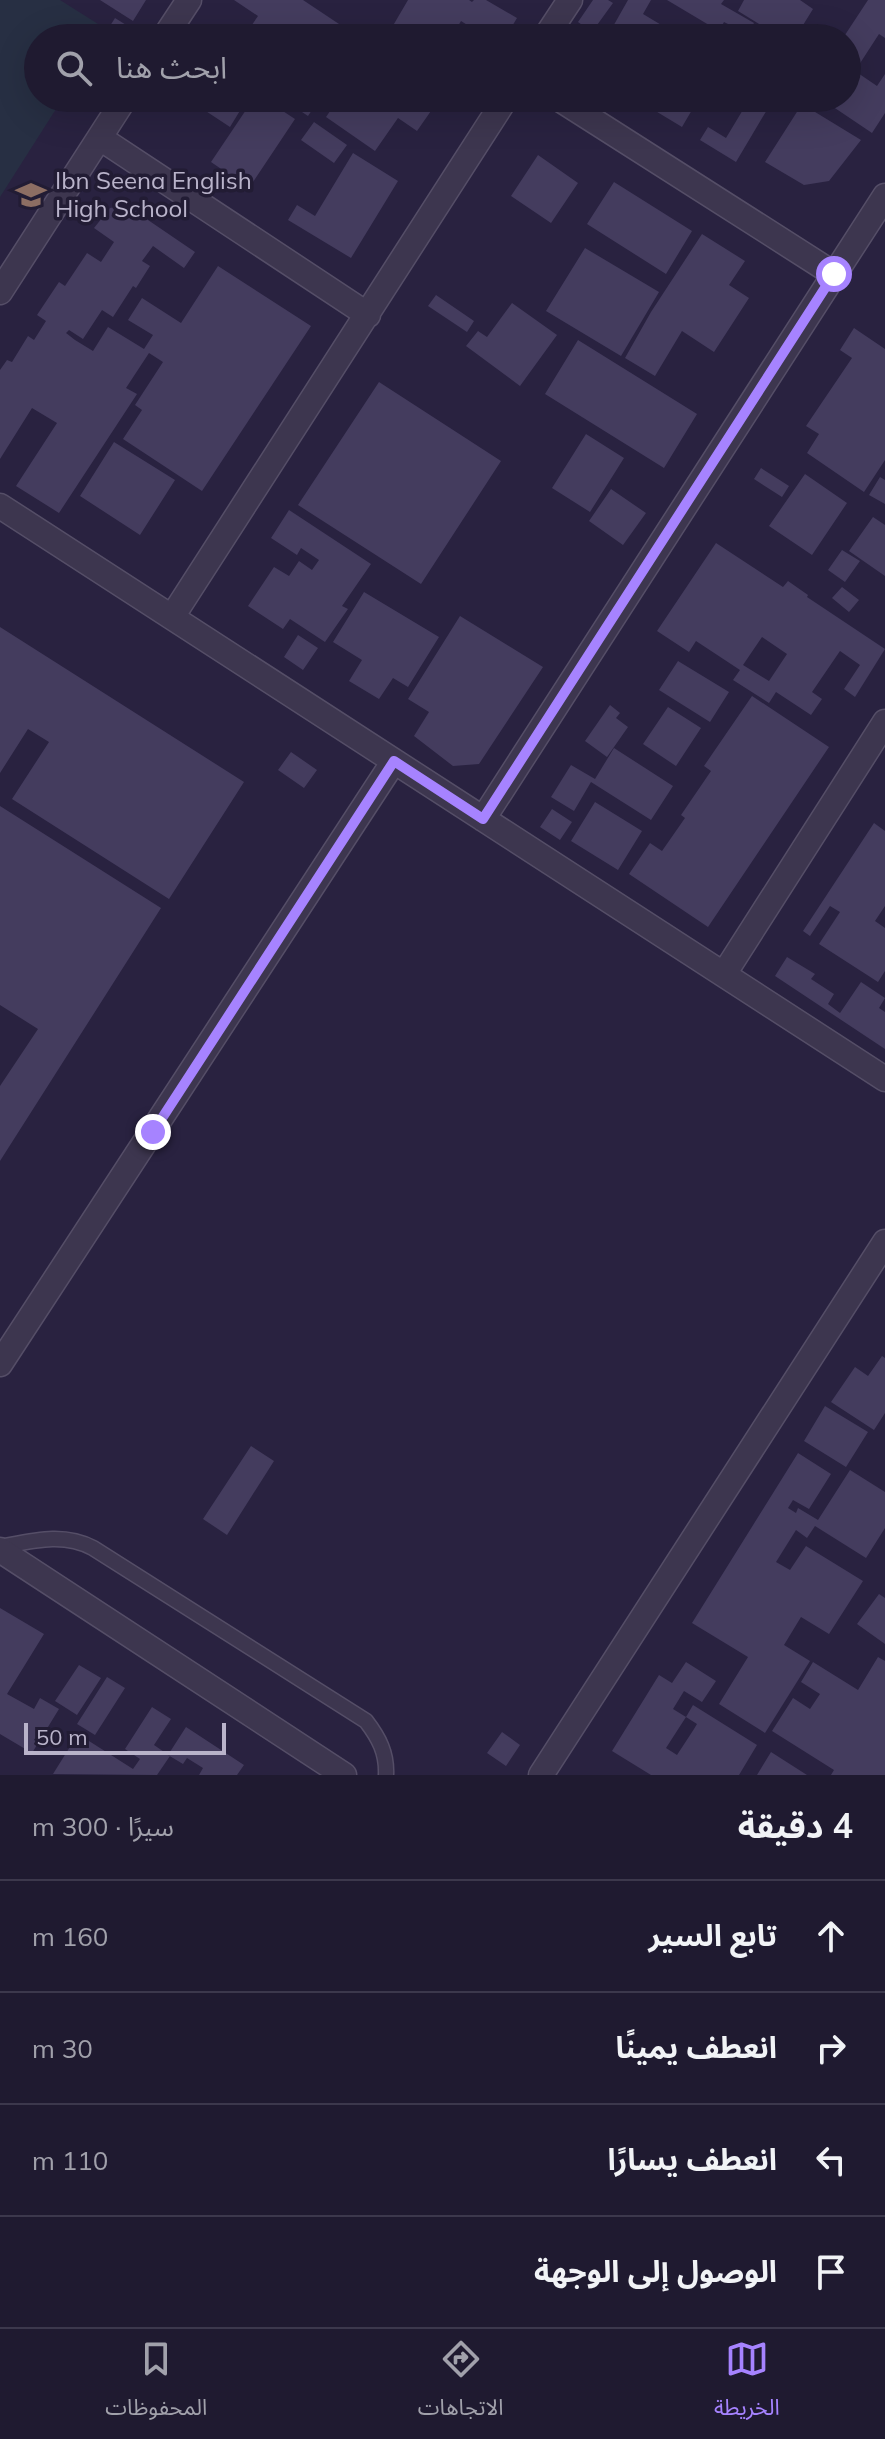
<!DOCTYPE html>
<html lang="ar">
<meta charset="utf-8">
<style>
body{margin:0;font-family:Mulish,"Noto Sans Arabic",sans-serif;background:#2c273c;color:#f1f3f6;direction:rtl}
.scale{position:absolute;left:24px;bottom:20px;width:202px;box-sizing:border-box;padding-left:8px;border:4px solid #b9b3ca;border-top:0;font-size:22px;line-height:28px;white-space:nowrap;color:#b9b3ca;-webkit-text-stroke:6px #221c34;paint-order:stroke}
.stop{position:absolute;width:24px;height:24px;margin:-18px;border:6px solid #a683ff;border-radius:50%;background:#fff}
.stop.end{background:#a683ff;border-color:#fff;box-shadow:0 2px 8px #0008}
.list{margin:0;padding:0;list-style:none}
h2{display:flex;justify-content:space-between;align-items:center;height:104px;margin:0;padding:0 32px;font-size:34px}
h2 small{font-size:26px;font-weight:400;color:#a1a1ab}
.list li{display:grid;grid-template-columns:52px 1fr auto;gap:24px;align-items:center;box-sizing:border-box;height:112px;padding:0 32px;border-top:2px solid #3c384c}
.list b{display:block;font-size:30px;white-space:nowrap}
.list em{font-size:26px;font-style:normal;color:#a1a1ab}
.icon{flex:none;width:44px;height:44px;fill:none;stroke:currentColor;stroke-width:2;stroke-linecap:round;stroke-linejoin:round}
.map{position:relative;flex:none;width:885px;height:1775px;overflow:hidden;direction:ltr}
.search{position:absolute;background:#1f1a30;box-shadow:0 8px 32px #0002;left:24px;right:24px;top:24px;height:88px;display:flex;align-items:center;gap:20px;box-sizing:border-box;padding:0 28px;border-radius:44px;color:#a1a1ab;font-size:30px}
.sheet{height:552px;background:#1f1a30}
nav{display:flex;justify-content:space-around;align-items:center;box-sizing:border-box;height:112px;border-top:2px solid #3c384c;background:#1f1a30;font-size:22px;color:#a1a1ab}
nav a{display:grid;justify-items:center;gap:4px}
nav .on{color:#a683ff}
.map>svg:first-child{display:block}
.green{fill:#272f43}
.building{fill:#443c5e;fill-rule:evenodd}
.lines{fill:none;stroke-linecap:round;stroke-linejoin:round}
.service-casing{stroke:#554e67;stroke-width:17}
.minor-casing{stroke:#554e67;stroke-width:27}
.service{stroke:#3d364f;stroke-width:14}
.minor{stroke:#3d364f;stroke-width:24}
.route{stroke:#a683ff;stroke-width:10}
.labels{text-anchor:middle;stroke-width:7;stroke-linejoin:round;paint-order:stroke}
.poi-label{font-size:24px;fill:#b9b3ca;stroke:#221c34;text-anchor:start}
</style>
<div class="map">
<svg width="885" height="1775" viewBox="0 0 885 1775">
<rect width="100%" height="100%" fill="#292240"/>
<path class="green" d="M 0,0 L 60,0 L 106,29 L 101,38 L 38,38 L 38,98 L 63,98 L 0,197 Z"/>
<path class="building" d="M 100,0 L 146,0 L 133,21 Z
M 234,0 L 303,0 L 360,38 L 243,38 L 258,16 Z
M 408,0 L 469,0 L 472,2 L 474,0 L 486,0 L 517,18 L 505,38 L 488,38 L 461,21 L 451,38 L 406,38 L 391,29 Z
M 593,0 L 608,0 L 613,3 L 592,32 L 578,22 Z
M 628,0 L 651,0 L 643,14 L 683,38 L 581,38 L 586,31 L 597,38 L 604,26 L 611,30 Z
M 667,0 L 724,0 L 721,4 L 754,23 L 747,35 L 752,38 L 722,38 L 730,25 L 724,22 L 719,31 Z
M 744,0 L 800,0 L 813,9 L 795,38 L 782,38 L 738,11 Z
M 868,0 L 885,0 L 885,38 L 879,34 L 855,71 L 877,86 L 885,74 L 885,113 L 872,133 L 820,98 L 847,98 L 847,38 L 843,38 Z
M 115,18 L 131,28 L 125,38 L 112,38 L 105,34 Z
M 186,98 L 224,98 L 241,109 L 230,127 Z
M 254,98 L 263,98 L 295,119 L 249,188 L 211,162 Z
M 281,98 L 320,98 L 308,116 Z
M 339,98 L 440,98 L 417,131 L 398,118 L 375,151 L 326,117 Z
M 634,98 L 699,98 L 682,127 Z
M 750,98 L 774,98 L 736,162 L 700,140 L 708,127 L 726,138 Z
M 802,104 L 861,140 L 829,181 L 804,185 L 765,162 Z
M 314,122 L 347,145 L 334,163 L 301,140 Z
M 353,153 L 398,181 L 351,258 L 288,220 L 297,205 L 315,216 Z
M 538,155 L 578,183 L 551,223 L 511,196 Z
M 614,182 L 692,231 L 666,274 L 587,224 Z
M 126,205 L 195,252 L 184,268 L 153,246 L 142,261 L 150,266 L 136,288 L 133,286 L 113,317 L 102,310 L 83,339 L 69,330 L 66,333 L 75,340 L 93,351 L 108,327 L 144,349 L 153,335 L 128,320 L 142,298 L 181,323 L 218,266 L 311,326 L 202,491 L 123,439 L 142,410 L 135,405 L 163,362 L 149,353 L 126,388 L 137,394 L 59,513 L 16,486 L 57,423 L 32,408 L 0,459 L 0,370 L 7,360 L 12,362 L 28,336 L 34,340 L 46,321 L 37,315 L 59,282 L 65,286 L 87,253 L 101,262 L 114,242 L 94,228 L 110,208 Z
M 702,234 L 745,261 L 729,285 L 749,298 L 714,352 L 682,331 L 655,376 L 625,358 L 651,312 Z
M 585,248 L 659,292 L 621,356 L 546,311 Z
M 436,295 L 474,321 L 467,332 L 428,306 Z
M 512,303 L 557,335 L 520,386 L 466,346 L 478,331 L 487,337 Z
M 854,328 L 885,349 L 885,460 L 864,492 L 807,453 L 819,434 L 806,426 L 852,358 L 840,350 Z
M 578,340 L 697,414 L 664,468 L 545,394 Z
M 379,382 L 501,461 L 421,584 L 298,505 Z
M 586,434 L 624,458 L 590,512 L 552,488 Z
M 114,442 L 175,480 L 140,535 L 80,496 Z
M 761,468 L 789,486 L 782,497 L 754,479 Z
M 805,474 L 847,503 L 812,555 L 769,526 Z
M 880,477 L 885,480 L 885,504 L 869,495 Z
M 611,489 L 646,513 L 623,545 L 589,521 Z
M 289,510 L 371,564 L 342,606 L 348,609 L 325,642 L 290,619 L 283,629 L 248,606 L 274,567 L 289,576 L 299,561 L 312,570 L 319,560 L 301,548 L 297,555 L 271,538 Z
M 873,517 L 885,525 L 885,576 L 849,551 Z
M 716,543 L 783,587 L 788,581 L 808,595 L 807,597 L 885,649 L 855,697 L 844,689 L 860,665 L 840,651 L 812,692 L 822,699 L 811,715 L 776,692 L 769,703 L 733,680 L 740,670 L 696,641 L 689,652 L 657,631 ZM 762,637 L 787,654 L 769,681 L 743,665 Z
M 842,550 L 860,561 L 845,582 L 828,570 Z
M 842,587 L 859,600 L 849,612 L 832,598 Z
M 364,592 L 439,637 L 408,687 L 393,678 L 379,699 L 349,681 L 362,660 L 333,642 Z
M 460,616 L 543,667 L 479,764 L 453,766 L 414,736 L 429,712 L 408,699 Z
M 0,627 L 244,782 L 169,899 L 12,799 L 49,742 L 28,729 L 0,773 Z
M 298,635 L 318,648 L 303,670 L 284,657 Z
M 678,661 L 729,692 L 710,722 L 659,690 Z
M 752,696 L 829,747 L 708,927 L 629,874 L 650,843 L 662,851 L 685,818 L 681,815 L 711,771 L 704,766 Z
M 610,705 L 620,713 L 616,718 L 628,727 L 607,757 L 585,741 Z
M 668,707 L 701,728 L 676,766 L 643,744 Z
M 614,748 L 673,786 L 651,820 L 591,782 L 574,811 L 551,797 L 571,765 L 595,779 Z
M 291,752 L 317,770 L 304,788 L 278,770 Z
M 595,802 L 642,831 L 618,870 L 571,841 Z
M 0,806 L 161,908 L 0,1161 L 0,1086 L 38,1029 L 0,1005 Z
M 552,809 L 572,822 L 560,840 L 540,827 Z
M 874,823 L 885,831 L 885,906 L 875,921 L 885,928 L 885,971 L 878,982 L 819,944 L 840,912 L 830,906 L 810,936 L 803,931 Z
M 787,957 L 815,974 L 811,979 L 834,994 L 828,1004 L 840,1013 L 861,982 L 885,998 L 879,1008 L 885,1012 L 885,1049 L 775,976 Z
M 882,1356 L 885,1358 L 885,1413 L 874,1430 L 831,1402 L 855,1367 L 868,1376 Z
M 825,1406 L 868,1432 L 846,1467 L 804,1441 Z
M 251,1446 L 274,1461 L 227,1535 L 203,1519 Z
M 798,1453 L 831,1474 L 809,1509 L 793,1500 L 788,1508 L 796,1513 L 798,1508 L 818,1520 L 850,1470 L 885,1492 L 885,1528 L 866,1558 L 815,1526 L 807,1538 L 796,1530 L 776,1562 L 790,1570 L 806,1546 L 863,1581 L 829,1634 L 801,1617 L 784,1645 L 810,1661 L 765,1733 L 719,1704 L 748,1657 L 692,1623 Z
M 879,1594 L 885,1598 L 885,1644 L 857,1624 Z
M 0,1608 L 44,1634 L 7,1694 L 34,1709 L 40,1698 L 59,1709 L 32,1753 L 0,1734 Z
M 878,1657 L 885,1661 L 885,1775 L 831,1775 L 834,1770 L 772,1731 L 793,1698 L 810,1709 L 820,1694 L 801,1682 L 813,1662 L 858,1690 Z
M 686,1662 L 716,1681 L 702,1702 L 684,1691 L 673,1709 L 686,1717 L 666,1748 L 677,1755 L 694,1729 L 697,1724 L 686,1717 L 693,1705 L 757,1745 L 739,1775 L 651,1775 L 612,1751 L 659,1675 L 672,1683 Z
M 79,1665 L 101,1678 L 77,1715 L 55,1701 Z
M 107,1677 L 125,1688 L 95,1735 L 77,1724 Z
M 152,1707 L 171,1719 L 154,1745 L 170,1756 L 157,1775 L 53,1774 L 78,1734 L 133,1769 L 140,1759 L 125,1749 Z
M 186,1727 L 244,1765 L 237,1775 L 199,1775 L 203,1768 L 187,1758 L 183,1764 L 168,1755 Z
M 502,1732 L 520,1745 L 506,1766 L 487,1753 Z
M 771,1752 L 807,1775 L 757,1775 Z"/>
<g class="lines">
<g class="service-casing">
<path id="service" d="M 0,1547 C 32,1541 63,1532 93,1548 L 366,1721 C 379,1738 387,1753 386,1775"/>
</g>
<g class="minor-casing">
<path id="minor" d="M 164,38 L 189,0
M 545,38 L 570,0
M 558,98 L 834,274
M 100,138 L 368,315
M 0,292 L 125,98
M 0,506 L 885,1079
M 172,617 L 506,98
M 483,819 L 885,196
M 724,974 L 885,722
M 0,1364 L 394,761
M 0,1550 L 344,1775
M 541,1775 L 885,1242"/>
</g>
<use href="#service" class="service"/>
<use href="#minor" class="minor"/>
</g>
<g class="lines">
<path class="route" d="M 153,1132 L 394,761 L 483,819 L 834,274"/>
</g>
<defs>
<g id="school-bare" transform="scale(2.4)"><path d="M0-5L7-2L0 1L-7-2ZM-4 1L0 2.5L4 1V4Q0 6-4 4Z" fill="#8d6e63" stroke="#221c34" stroke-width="2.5" paint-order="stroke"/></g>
</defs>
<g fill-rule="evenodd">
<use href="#school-bare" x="31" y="195"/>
</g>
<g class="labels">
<g class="poi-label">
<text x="55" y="189">Ibn Seena English<tspan x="55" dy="28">High School</tspan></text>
</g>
</g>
</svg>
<div class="scale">50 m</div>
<div class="stop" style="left:834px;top:274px"></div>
<div class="stop end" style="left:153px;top:1132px"></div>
<div class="search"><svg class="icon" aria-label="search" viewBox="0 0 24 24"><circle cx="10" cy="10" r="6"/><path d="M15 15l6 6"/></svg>ابحث هنا</div>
</div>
<section class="sheet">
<h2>4 دقيقة<small>سيرًا · 300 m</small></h2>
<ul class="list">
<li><svg class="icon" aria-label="ahead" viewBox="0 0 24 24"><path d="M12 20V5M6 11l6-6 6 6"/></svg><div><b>تابع السير</b></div><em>160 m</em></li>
<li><svg class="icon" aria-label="right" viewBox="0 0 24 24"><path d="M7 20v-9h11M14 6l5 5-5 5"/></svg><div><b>انعطف يمينًا</b></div><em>30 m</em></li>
<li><svg class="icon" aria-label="left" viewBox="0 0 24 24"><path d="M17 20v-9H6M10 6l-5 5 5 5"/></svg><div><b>انعطف يسارًا</b></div><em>110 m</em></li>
<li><svg class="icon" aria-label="arrive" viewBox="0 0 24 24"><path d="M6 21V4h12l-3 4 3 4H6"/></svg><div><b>الوصول إلى الوجهة</b></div></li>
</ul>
</section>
<nav>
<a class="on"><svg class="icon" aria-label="map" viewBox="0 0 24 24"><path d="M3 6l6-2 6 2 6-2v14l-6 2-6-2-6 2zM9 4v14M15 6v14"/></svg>الخريطة</a>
<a><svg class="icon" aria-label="directions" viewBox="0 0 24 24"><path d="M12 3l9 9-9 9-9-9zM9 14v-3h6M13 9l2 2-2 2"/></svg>الاتجاهات</a>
<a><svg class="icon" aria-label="saved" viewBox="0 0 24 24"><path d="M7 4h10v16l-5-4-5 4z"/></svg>المحفوظات</a>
</nav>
